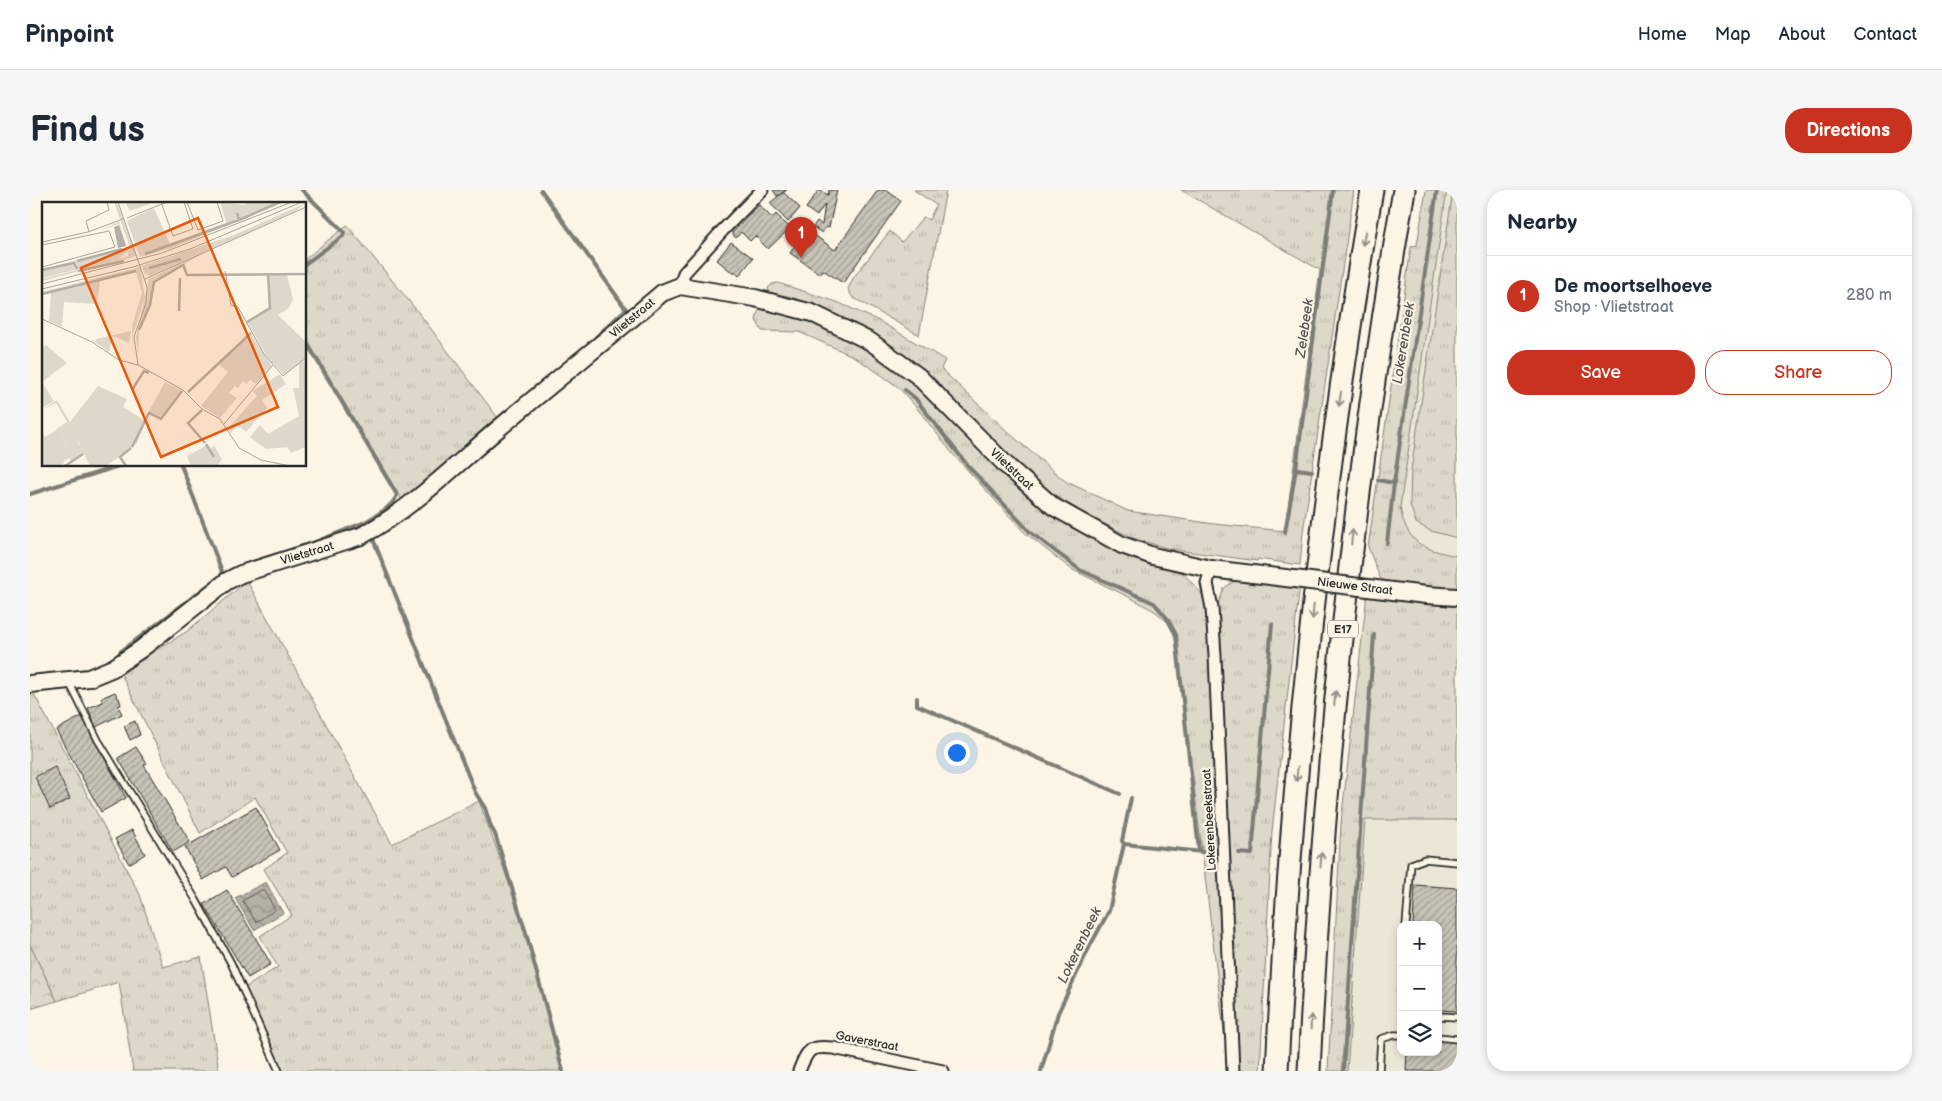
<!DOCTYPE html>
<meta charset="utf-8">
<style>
body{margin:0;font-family:"Balsamiq Sans",sans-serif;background:#f6f6f7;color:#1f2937}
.controls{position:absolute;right:15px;bottom:15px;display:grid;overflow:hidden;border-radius:10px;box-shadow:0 2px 8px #0003}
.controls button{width:45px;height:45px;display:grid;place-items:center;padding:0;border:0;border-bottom:1px solid #e0e1e3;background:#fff;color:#1f2937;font:25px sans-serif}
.you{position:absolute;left:926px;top:562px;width:18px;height:18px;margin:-12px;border:4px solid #fff;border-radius:50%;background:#1a73e8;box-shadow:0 0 0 8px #1a73e833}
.badge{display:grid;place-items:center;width:32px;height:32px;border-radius:50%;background:#c8321e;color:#fff;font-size:16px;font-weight:700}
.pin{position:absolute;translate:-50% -41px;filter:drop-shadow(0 1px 2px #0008)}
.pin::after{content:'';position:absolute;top:26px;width:18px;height:15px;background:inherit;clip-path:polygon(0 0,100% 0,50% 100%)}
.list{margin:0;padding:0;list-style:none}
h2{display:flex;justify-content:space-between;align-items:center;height:65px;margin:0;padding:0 20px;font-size:21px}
h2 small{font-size:16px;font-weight:400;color:#747a83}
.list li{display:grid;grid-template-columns:32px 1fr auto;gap:15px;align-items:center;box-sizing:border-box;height:80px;padding:0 20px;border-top:1px solid #e0e1e3}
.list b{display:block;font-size:19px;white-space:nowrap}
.list p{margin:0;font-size:16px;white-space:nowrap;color:#747a83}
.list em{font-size:16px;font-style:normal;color:#747a83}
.actions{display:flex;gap:10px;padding:15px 20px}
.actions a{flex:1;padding:11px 0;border:1px solid #c8321e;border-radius:20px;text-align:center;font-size:18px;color:#c8321e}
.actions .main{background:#c8321e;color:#fff}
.icon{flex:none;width:28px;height:28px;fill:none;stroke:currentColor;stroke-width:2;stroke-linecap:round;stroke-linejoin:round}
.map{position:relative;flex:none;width:1427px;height:881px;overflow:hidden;border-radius:20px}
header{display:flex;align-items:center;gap:30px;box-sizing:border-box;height:70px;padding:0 25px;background:#fff;border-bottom:1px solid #e0e1e3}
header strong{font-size:24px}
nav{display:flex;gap:28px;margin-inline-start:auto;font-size:18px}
.intro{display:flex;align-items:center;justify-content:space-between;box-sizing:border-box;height:120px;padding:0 30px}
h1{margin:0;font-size:35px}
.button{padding:12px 22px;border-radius:20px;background:#c8321e;color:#fff;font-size:18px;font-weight:700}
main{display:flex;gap:30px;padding:0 30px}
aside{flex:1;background:#fff;border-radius:20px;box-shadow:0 2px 8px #0003}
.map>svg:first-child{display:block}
.built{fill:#ece6d7;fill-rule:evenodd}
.grass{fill:url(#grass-tufts);stroke:#84827a}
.forest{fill:url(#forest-crowns);stroke:#84827a}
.water{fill:url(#water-waves);stroke:#7d7b74}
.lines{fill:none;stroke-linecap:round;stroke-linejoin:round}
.shore{stroke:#62605c;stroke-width:1}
.stream{stroke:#7d7b74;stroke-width:4}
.building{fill:url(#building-hatch);stroke:#2b2b2b}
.lane-casing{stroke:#2b2b2b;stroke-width:9}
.street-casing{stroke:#2b2b2b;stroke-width:15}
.secondary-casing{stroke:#2b2b2b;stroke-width:20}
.highway-casing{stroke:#2b2b2b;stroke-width:25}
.lane{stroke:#fcf5e5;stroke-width:5.5}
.street{stroke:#fcf5e5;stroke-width:11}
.secondary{stroke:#fcf5e5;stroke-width:16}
.highway{stroke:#fcf5e5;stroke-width:21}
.secondary-bridge-casing{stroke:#2b2b2b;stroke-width:20;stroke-linecap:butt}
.secondary-bridge{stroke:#fcf5e5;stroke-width:16}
.oneway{stroke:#949088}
.labels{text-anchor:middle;stroke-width:4.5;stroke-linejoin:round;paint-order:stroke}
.shield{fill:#fcf5e5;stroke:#6a6863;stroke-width:1}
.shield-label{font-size:11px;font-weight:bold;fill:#2b2b2b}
.street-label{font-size:12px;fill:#2b2b2b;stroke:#fcf5e5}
.water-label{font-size:14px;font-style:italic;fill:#545350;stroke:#fcf5e5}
.inset-river{fill:none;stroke:#b4b0a5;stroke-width:2.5}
.inset-road{fill:none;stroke:#a8a49b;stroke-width:1}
.view{fill:#e8590c;fill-opacity:0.15;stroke:#e8590c;stroke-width:2.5}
.inset-edge{fill:none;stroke:#2b2b2b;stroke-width:2.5}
</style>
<header>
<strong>Pinpoint</strong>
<nav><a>Home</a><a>Map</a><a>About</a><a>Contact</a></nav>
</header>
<div class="intro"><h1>Find us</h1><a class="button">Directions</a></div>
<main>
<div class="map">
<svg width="1427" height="881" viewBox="0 0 1427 881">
<defs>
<pattern id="grass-tufts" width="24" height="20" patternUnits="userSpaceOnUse" patternTransform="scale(1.25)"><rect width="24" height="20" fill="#ded8ca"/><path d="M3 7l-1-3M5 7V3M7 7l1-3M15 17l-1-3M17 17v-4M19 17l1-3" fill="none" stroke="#bfbaae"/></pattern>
<pattern id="forest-crowns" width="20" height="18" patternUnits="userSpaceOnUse" patternTransform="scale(1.25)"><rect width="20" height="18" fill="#ded8ca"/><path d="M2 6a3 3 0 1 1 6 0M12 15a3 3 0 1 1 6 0" fill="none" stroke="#bfbaae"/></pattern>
<pattern id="water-waves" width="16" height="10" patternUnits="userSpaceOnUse" patternTransform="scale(1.25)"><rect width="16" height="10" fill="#b4b0a5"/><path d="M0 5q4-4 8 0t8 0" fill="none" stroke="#938f87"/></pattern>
<pattern id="building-hatch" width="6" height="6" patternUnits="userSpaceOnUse" patternTransform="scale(1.25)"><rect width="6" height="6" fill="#c8c3b7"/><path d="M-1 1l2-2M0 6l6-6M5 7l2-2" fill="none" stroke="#a39f95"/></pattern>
</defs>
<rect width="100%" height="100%" fill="#fcf5e5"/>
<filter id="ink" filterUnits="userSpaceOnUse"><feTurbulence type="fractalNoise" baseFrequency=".02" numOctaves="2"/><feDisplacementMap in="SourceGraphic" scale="10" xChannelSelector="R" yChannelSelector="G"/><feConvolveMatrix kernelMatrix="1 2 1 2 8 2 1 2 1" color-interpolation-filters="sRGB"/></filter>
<g filter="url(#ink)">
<path class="built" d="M 1417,0 L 1427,0 L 1427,366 L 1402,361 L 1378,344 L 1373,333 L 1370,317 Z
M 1335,630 L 1427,630 L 1427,881 L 1317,881 ZM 1371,735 L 1408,735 L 1408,862 L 1371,862 Z"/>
<path class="grass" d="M 884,0 L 916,0 L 889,145 L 822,107 L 818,99 L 823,88 L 860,41 L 872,52 L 893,27 L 899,30 L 906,15 Z
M 1151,0 L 1324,0 L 1273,342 L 1270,375 L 1228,369 L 1227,371 L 1140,359 L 1103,348 L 1064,329 L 1027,307 L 1003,288 L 884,174 L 855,152 L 822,134 L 740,105 L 738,98 L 742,94 L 748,93 L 807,112 L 849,131 L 915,170 L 911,179 L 979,243 L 1035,291 L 1098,321 L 1184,334 L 1255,341 L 1290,80 Z
M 1396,0 L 1417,0 L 1370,317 C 1377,354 1393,359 1427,366 L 1427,402 L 1357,392 L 1350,388 L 1338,357 L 1381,57 L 1387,55 Z
M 1423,0 L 1427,0 L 1427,348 L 1401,341 L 1386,333 L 1380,314 L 1381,280 Z
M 317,35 L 392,127 L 468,228 L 372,310 L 275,146 L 275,69 Z
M 732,117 L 790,135 L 839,161 L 861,176 L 909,216 L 1005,310 L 1036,333 L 1065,349 L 1087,359 L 1142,378 L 1153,383 L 1172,404 L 1177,420 L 1198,850 L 1195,850 L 1147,457 L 1142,436 L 1126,422 L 1103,409 L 1041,379 L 994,342 L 922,263 L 886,217 L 868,197 L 850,184 L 823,166 L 769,142 L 732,141 L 726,130 L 728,122 Z
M 1206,390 L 1270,394 L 1242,641 L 1230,881 L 1206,881 L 1187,418 L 1194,398 Z
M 217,391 L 362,654 L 449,611 L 497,742 L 531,881 L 247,881 L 210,801 L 248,777 L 230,746 L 262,725 L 234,679 L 257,663 L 225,607 L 170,643 L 90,482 L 156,442 Z
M 1337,404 L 1427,417 L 1427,630 L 1335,630 L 1317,881 L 1298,881 L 1311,633 Z
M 0,502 L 3,502 L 110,705 L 133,777 L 171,767 L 189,881 L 103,881 L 89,792 L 27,811 L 0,755 Z"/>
<path class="forest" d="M 0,755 L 27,811 L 0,819 Z"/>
<path class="water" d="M 236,692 L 253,723 L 224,740 L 205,708 Z"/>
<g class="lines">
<path class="shore" d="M 232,700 L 235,701 L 245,720 L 226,732 L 213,711 Z"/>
<path class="stream" d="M 272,0 L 314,42 L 313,46 L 275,74
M 511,0 L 596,119 L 566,147
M 275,150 L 367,305 C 363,317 346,325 335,332 L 337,336
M 875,200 L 885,208 L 938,276 L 1000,342 L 1050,380 L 1124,413 L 1137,428 L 1146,445 L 1169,661
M 1266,279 L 1282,281
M 1348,290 L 1364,293 L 1407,0
M 0,304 L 92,275
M 1255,342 L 1266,279 L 1303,0
M 343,349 L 445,602 L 455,618 L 461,637 L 465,644 L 496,743 L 533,881
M 285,352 L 335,332
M 1357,353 L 1364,293
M 90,462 L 193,384 L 151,275
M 887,508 L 887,515 L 1090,604
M 1094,654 L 1092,651 L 1101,608
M 1209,663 L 1222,664 L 1242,434
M 1011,881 L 1028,823 L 1061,754 L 1079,721 L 1094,654 L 1173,662
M 1313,881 L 1344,445"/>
</g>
<path class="building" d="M 743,0 L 757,0 L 747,6 Z
M 789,0 L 798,5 L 799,0 L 807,0 L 799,38 L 796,37 L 792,43 L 783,37 L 787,31 L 792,35 L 795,14 L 787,26 L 776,18 Z
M 848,0 L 856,0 L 871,11 L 813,93 L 793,80 L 790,84 L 760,63 L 776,39 L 805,60 Z
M 753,2 L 770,18 L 758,32 L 740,13 Z
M 729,15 L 742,28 L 746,24 L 760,38 L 738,59 L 725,46 L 720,51 L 711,42 L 706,48 L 702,43 Z
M 701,52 L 723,68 L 709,86 L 704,81 L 703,83 L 687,70 Z
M 85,502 L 88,508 L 89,508 L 91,515 L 88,516 L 92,524 L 66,537 L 58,518 L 73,512 L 71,508 Z
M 52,526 L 96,608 L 71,622 L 26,540 Z
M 105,531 L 110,545 L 100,550 L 94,536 Z
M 106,557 L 117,574 L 114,575 L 160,652 L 143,662 L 88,568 Z
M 25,577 L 40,609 L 20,619 L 5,587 Z
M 226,617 L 250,660 L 202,687 L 196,677 L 173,690 L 155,657 Z
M 102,640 L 115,664 L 99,674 L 85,649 Z
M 1385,695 L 1427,698 L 1427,821 L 1408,820 L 1408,735 L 1383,735 Z
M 197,700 L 241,774 L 218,788 L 174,714 Z
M 1408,851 L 1427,852 L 1427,881 L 1376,881 L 1377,862 L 1408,862 Z"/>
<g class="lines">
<g class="lane-casing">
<path id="lane" d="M 39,492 L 68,550 L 166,710 L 201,773 L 249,881
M 1376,735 L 1381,674 L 1395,669 L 1427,672
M 1371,799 L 1371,814
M 1408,826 L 1427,827
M 1408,847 L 1427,849
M 1349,881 L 1351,849 L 1364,845 L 1371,845"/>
</g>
<g class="street-casing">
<path id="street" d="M 650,96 L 654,83 L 693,40 L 732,0
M 1181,379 L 1177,393 L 1182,418 L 1185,466 L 1203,881
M 769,881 C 778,859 779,856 803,858 L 913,881"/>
</g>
<g class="secondary-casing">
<path id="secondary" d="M 1396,405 L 1427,407
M 0,494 L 59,488 L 83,478 L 111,459 L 197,391 L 211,384 L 331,346 C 382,319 424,276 468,239 C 522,193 578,149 632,103 L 650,96 L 725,108 L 782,123 L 841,152 L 888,186 L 977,276 L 1024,317 L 1092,355 L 1123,366 L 1181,379 L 1223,384"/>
</g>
<g class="highway-casing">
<path id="highway" d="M 1247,881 C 1261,586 1292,291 1342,0
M 1279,881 C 1293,586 1324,292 1374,0"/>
</g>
<use href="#lane" class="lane"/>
<use href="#street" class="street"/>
<use href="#secondary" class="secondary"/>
<use href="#highway" class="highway"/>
<g class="secondary-bridge-casing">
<path id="secondary-bridge" d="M 1223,384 L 1396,405"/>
</g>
<use href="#secondary-bridge" class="secondary-bridge"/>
</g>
<defs><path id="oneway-shaft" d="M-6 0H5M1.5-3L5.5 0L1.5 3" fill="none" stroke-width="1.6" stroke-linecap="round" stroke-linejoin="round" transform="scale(1.25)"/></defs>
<g class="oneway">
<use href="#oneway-shaft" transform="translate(1334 48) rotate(100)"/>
<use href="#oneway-shaft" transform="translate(1310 209) rotate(98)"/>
<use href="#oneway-shaft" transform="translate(1322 347) rotate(-84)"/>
<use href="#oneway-shaft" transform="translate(1283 422) rotate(96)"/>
<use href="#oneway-shaft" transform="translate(1305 508) rotate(-84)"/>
<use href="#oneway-shaft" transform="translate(1267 584) rotate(95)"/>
<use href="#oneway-shaft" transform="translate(1291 670) rotate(-86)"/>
<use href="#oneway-shaft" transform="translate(1281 832) rotate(-87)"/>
</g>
</g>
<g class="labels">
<rect class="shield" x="1298" y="430.5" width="30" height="17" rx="4"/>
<g class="shield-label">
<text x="1313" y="443">E17</text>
</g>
<g class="street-label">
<text transform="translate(602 128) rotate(-40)" y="4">Vlietstraat</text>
<text transform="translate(982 279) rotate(43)" y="4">Vlietstraat</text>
<text transform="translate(277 363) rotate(-17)" y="4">Vlietstraat</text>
<text transform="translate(1325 396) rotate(7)" y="4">Nieuwe Straat</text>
<text transform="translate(1179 630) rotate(-93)" y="4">Lokerenbeekstraat</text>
<text transform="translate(837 851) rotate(11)" y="4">Gaverstraat</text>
</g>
<g class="water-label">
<text transform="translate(1274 138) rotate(-82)" y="5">Zelebeek</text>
<text transform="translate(1373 153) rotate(-81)" y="5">Lokerenbeek</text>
<text transform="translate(1049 755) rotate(-64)" y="5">Lokerenbeek</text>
</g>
</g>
<g transform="translate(12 12)">
<rect width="264" height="264" fill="#fcf5e5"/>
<path d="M 72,0 L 75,0 L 95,54 L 0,79 L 0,77 L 57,62 L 0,76 L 0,67 L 84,46 L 77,22 L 58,28 L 77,20 L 86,50 L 76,57 L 86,54 L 87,43 ZM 238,0 L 243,0 L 130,46 L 98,55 L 85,19 L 112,6 L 128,42 ZM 264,1 L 252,10 L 108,74 L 102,71 L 100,64 L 192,33 ZM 165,49 L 113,79 L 109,104 L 97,129 L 96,151 L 94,135 L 107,77 ZM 98,65 L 103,95 L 91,133 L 91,152 L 90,124 L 100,91 L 94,70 L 58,79 L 55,102 L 22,100 L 20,125 L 7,119 L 9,91 L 0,90 ZM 226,73 L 245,73 L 251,97 L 247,106 L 236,113 L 264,140 L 264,156 L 242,173 L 225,155 L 205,119 L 228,106 ZM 89,129 L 87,141 L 71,134 L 67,150 L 53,140 L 54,137 ZM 209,132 L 230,164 L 214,182 L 208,178 L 205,182 L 201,179 L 196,186 L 193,184 L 187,191 L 195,196 L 178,216 L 159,204 L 186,170 L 175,161 ZM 4,143 L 25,161 L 0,180 L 12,199 L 0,206 L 0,146 ZM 264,158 L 264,245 L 249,251 L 245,245 L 224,247 L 208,235 L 218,223 L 226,232 L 257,214 L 251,186 L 257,186 L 257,162 ZM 238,172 L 244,182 L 220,198 L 225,206 L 204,230 L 196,224 L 188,231 L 186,226 L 215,194 L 211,189 ZM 123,180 L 139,188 L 118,217 L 106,211 ZM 56,184 L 85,197 L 81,205 L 104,219 L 95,241 L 87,248 L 64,264 L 48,264 L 36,239 L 26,244 L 17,227 L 28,220 ZM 15,228 L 25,247 L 15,264 L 0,264 L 0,230 L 3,235 ZM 165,243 L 168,247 L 172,244 L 180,257 L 175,264 L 149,264 L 145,254 Z" fill="#ded8ca"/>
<path d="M 83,0 L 107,0 L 108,2 L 88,9 ZM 178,0 L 202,3 L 206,0 L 238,0 L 185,23 ZM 15,198 L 28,220 L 17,227 L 26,244 L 35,239 L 43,252 L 30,260 L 27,256 L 23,258 L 20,264 L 15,264 L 14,254 L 25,247 L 14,227 L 25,220 L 14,201 L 0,208 Z" fill="#ded8ca"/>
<path d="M 77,23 L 84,44 L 76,46 L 72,25 Z" fill="#b4b0a5"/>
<path class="inset-river" d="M 197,18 L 238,0M 103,52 L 197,18 L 195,11M 35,59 L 80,47M 141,62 L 145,73 L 264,72M 107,66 L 139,57M 0,68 L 32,61 L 35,67M 36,69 L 82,59M 0,92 L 94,69M 137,109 L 138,76M 205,120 L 228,106 L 226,72M 97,128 L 108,103 L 112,80 L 141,63M 90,188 L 102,169 L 107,171M 146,190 L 209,131M 160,208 L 146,221 L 163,241M 164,242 L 172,255M 90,245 L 107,211 L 119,217 L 140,189M 23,264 L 41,252M 84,264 L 78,255 L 89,246"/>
<path class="inset-road" d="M 76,0 L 105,85 L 104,101 L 92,135 L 96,163 L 141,188 L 160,207 L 178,217 L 197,246 L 219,258 L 248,264M 119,0 L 131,34 L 151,27 L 142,0M 145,0 L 156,28 L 181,19 L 175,0M 85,16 L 125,0M 47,30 L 44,19 L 67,8 L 65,0M 0,40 L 46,30 L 81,17M 0,43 L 67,29 L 73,45 L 0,65M 183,69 L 189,103 L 196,105 L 222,152 L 241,174 L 264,156M 103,77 L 264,5M 0,82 L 120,51 L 250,0M 0,87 L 91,65 L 148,47 L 260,0M 0,117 L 50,140 L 77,158 L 96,163M 182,222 L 231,163"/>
<path class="view" d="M 156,16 L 236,205 L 119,255 L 39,66 Z"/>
<rect width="264" height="264" class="inset-edge"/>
</g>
</svg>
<div class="controls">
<button>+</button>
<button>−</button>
<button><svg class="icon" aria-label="layers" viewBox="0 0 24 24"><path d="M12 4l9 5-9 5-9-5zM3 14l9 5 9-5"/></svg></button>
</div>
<div class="you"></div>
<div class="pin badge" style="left:771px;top:68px">1</div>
</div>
<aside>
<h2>Nearby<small></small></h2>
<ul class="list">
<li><span class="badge">1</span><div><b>De moortselhoeve</b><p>Shop · Vlietstraat</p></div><em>280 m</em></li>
</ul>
<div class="actions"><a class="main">Save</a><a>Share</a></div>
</aside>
</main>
